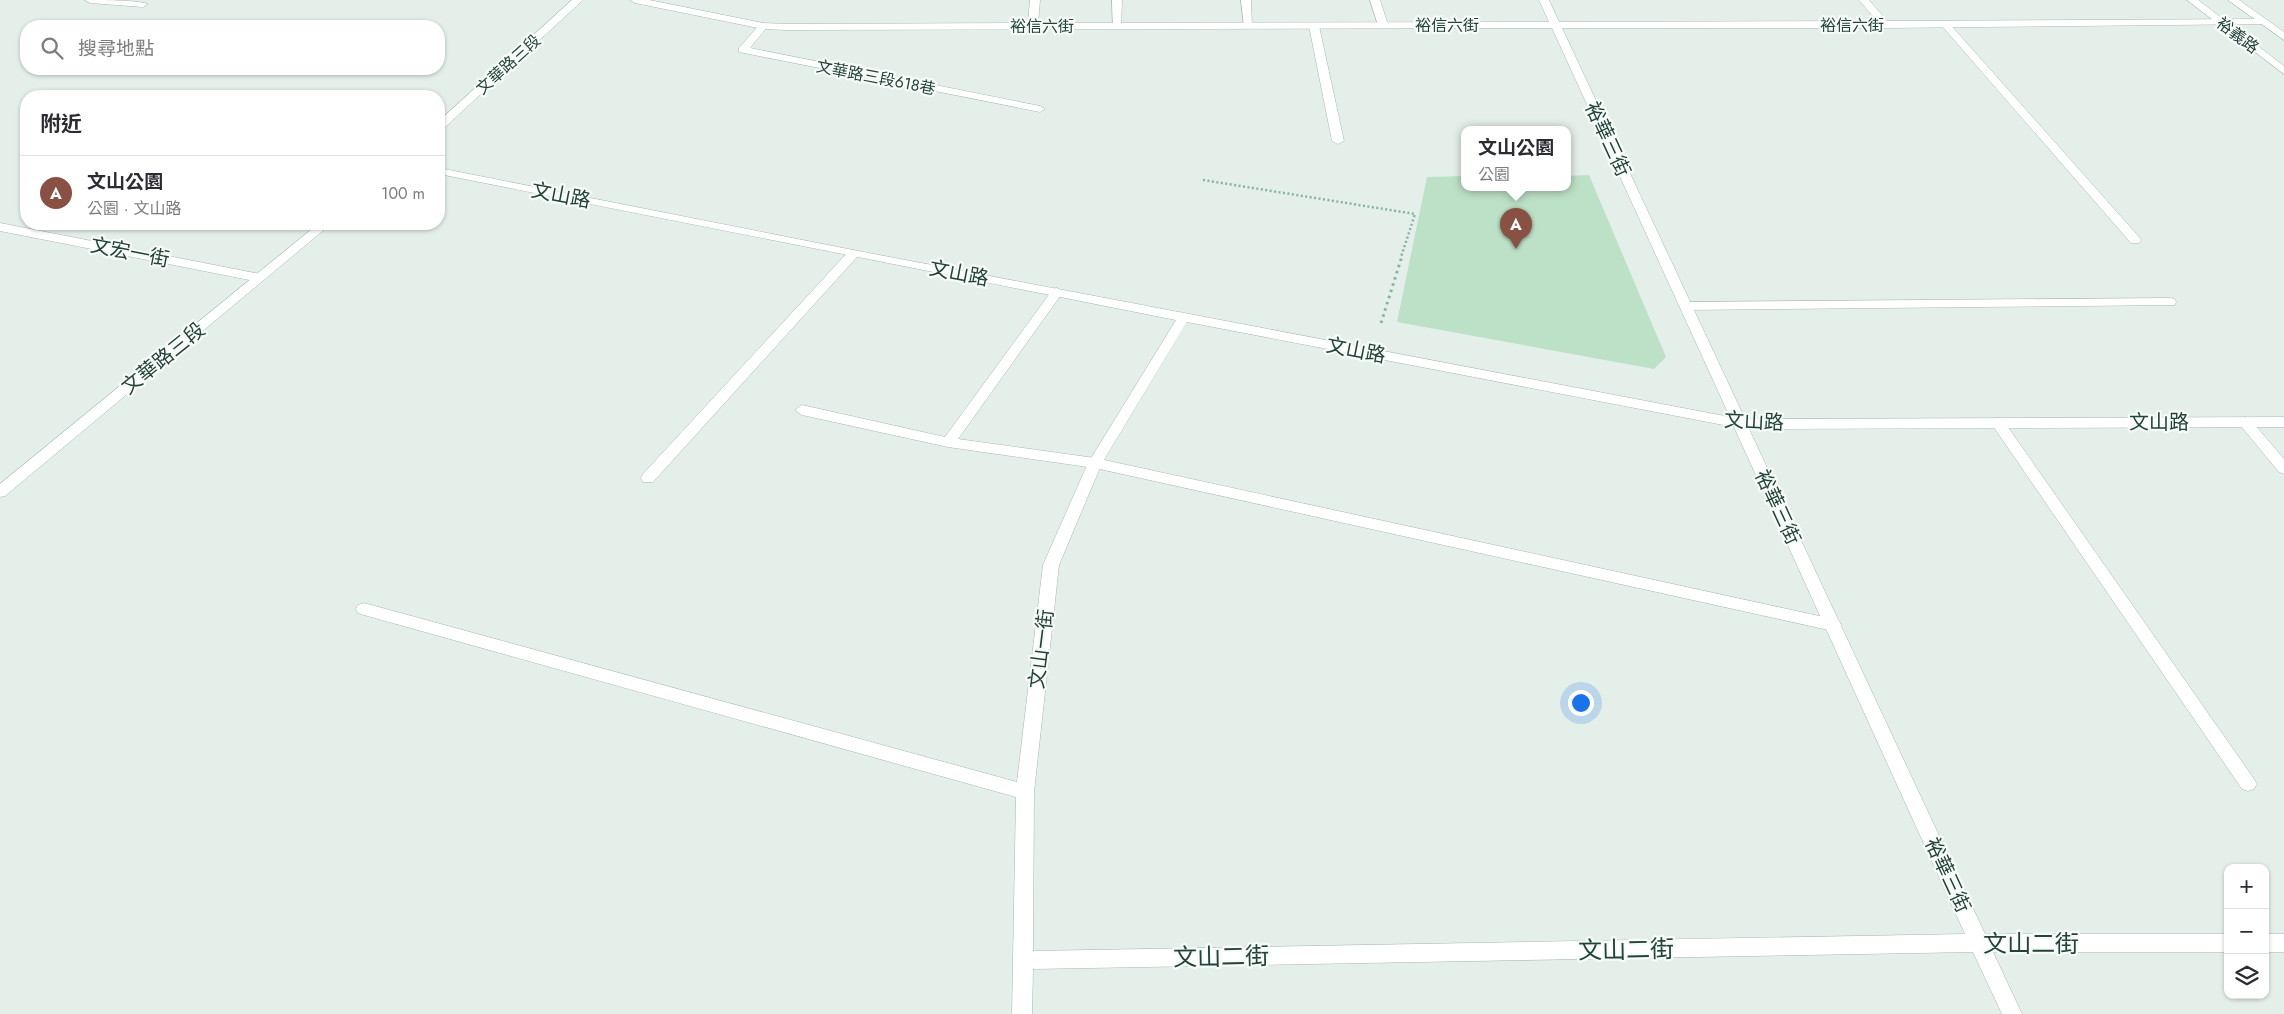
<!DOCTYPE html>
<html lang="zh-TW">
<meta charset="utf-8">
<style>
body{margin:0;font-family:Jost,"Noto Sans TC",sans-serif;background:#f7f7f7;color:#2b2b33}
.controls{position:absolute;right:15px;bottom:15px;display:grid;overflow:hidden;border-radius:10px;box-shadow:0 1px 4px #0004}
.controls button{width:45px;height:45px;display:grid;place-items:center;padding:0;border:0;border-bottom:1px solid #e1e1e2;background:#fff;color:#2b2b33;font:25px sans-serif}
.you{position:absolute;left:1580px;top:702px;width:18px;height:18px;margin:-12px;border:4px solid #fff;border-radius:50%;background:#1a73e8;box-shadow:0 0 0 8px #1a73e833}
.badge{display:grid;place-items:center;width:32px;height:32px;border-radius:50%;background:#885144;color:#fff;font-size:16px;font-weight:700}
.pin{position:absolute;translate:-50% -41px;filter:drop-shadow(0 1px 2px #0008)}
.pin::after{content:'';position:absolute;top:26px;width:18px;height:15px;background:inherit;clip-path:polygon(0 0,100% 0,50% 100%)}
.popup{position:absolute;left:1461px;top:126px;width:110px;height:65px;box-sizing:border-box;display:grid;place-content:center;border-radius:10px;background:#fff;filter:drop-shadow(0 1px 4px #0005);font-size:16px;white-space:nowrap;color:#7c7c81}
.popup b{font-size:19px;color:#2b2b33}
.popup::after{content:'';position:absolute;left:50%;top:100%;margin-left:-10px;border:10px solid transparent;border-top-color:#fff}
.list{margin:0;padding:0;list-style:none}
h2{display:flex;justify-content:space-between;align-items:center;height:65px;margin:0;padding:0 20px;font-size:21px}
h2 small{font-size:16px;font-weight:400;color:#7c7c81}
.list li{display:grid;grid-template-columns:32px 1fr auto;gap:15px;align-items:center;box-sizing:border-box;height:75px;padding:0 20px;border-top:1px solid #e1e1e2}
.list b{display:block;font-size:19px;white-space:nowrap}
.list p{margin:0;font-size:16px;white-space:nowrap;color:#7c7c81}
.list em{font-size:16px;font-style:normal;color:#7c7c81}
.icon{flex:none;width:28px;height:28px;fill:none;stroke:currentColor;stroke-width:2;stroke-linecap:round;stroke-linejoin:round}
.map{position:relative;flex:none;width:2284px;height:1014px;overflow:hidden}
.search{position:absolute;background:#fff;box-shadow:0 1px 4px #0004;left:20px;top:20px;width:425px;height:55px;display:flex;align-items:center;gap:12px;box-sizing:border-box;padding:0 18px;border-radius:20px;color:#7c7c81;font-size:19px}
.panel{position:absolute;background:#fff;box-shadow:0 1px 4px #0004;left:20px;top:90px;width:425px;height:140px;border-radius:20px}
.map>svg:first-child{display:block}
.green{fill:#bde1c7}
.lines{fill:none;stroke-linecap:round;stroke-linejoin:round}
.lane-casing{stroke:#a7b8b2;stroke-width:1}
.street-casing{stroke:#a7b8b2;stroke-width:1}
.secondary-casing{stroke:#a3bbb3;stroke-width:1}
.path-far1{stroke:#84b4a5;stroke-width:2.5;stroke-dasharray:2 2.5;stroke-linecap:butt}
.path{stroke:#84b4a5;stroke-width:3;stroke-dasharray:2.5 4;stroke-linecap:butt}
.lane{fill:#fff;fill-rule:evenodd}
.street{fill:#fff;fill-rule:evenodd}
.secondary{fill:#fff;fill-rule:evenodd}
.labels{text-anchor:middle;stroke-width:4.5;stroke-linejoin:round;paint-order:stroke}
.far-street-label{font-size:16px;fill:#23423a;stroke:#f6fbf8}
.street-label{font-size:20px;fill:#23423a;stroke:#f6fbf8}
.near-street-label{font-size:24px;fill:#23423a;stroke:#f6fbf8}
</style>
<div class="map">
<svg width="2284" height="1014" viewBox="0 0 2284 1014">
<rect width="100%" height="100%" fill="#e5efea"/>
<path class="green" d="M 1589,175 L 1666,357 L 1654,369 L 1397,322 L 1427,177 L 1465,176 L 1465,188 L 1567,188 L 1567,176 Z"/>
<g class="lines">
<g class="lane-casing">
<path id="lane" d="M 85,0 C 99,0 138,0 148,4 L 143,7 L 90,3 Z
M 1112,0 L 1122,0 L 1121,29 L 1113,27 Z
M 1241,0 L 1251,0 L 1252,28 L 1244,26 Z
M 1370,0 L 1380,0 L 1388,25 L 1386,27 L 1378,25 Z
M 1942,22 L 1948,22 L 2139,237 L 2141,240 L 2139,243 L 2131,243 L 1942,26 Z
M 763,23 L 768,26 L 750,48 L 1040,106 L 1045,109 L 1040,112 L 739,52 L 739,48 L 760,24 Z
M 1314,23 L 1319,26 L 1344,141 L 1338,144 L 1332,141 L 1309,26 Z
M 853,250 L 859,254 L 857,257 L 653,482 L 643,482 L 641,478 L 643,474 L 849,251 Z
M 1057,288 L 1063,292 L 958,439 L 1095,458 L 1833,619 L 1839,621 L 1841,625 L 1839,629 L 1833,631 L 1095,468 L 948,447 L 802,415 L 795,410 L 802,405 L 945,437 L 1053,289 Z
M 2170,298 L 2175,299 L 2176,302 L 2175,305 L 1686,310 L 1680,306 L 1686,302 Z
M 2245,417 L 2250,419 L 2284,459 L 2284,474 L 2279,472 L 2240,425 L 2238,422 Z
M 1998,418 L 2003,420 L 2254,779 L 2257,784 L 2254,789 L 2248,791 L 2242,789 L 1993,426 L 1991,423 Z"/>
</g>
<g class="street-casing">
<path id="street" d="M 630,0 L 649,0 L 763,23 L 788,24 L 1028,23 L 1030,0 L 1040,0 L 1038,23 L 1549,22 L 1539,0 L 1549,0 L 1559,22 L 1877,21 L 1859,0 L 1869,0 L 1887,21 L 2265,19 L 2265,23 L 2262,24 L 1885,28 L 1562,28 L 1745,419 L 2284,417 L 2284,427 L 1749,429 L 1985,934 L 2228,934 L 2228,952 L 1993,952 L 2022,1014 L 2002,1014 L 1973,952 L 1033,969 L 1032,1014 L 1012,1014 L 1016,797 L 364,615 L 358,613 L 356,609 L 358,605 L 364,603 L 1017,782 L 1043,565 L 1088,463 L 1176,320 L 439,174 L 439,168 L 853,250 L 1730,417 L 1552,28 L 788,30 L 763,29 L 635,3 ZM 1187,322 L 1734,427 L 1965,934 L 1033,951 L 1034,792 L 1059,565 L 1102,463 Z
M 0,223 L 260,274 L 266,278 L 260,282 L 0,231 Z
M 2265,934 L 2284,934 L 2284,952 L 2265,952 Z"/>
</g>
<g class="secondary-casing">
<path id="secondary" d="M 572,0 L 583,0 L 443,129 L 439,130 L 439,121 Z
M 2187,0 L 2198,0 L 2284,66 L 2284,74 Z
M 2228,0 L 2239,0 L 2284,32 L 2284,40 Z
M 318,224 L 331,224 L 5,496 L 0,497 L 0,484 Z"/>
</g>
<path class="path-far1" d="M 1203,180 L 1415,214 L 1401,257"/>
<path class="path" d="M 1381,323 L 1402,256"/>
<use href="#lane" class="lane"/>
<use href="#street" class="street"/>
<use href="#secondary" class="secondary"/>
</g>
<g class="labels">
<g class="far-street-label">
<text x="1447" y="31">裕信六街</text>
<text x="1852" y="31">裕信六街</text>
<text x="1042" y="32">裕信六街</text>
<text transform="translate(2238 35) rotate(37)" y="6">裕義路</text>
<text transform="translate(508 64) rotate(-42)" y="6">文華路三段</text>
<text transform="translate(876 77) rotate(11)" y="6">文華路三段618巷</text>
</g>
<g class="street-label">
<text transform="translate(1608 139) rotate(65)" y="7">裕華三街</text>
<text transform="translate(561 195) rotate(11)" y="7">文山路</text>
<text transform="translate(130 252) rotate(11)" y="7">文宏一街</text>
<text transform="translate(959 273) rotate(11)" y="7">文山路</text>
<text transform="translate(1356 350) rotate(11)" y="7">文山路</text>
<text transform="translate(163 358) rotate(-39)" y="7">文華路三段</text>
<text transform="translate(1754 421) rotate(3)" y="7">文山路</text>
<text x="2159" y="429">文山路</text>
<text transform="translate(1778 507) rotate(65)" y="7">裕華三街</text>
<text transform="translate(1041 649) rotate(-83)" y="7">文山一街</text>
<text transform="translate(1948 875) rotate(65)" y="7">裕華三街</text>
</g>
<g class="near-street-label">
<text x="2031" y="952">文山二街</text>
<text transform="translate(1626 950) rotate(-1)" y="8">文山二街</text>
<text transform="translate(1221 957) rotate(-1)" y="8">文山二街</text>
</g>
</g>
</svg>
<div class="controls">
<button>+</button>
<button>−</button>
<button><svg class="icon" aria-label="layers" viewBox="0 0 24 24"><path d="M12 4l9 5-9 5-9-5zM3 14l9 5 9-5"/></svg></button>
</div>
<div class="you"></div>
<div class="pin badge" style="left:1516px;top:249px">A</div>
<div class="popup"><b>文山公園</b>公園</div>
<div class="search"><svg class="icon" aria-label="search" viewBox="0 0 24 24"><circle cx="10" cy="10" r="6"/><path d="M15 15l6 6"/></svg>搜尋地點</div>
<section class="panel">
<h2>附近<small></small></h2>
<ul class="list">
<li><span class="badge">A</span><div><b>文山公園</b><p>公園 · 文山路</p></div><em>100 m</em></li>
</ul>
</section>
</div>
